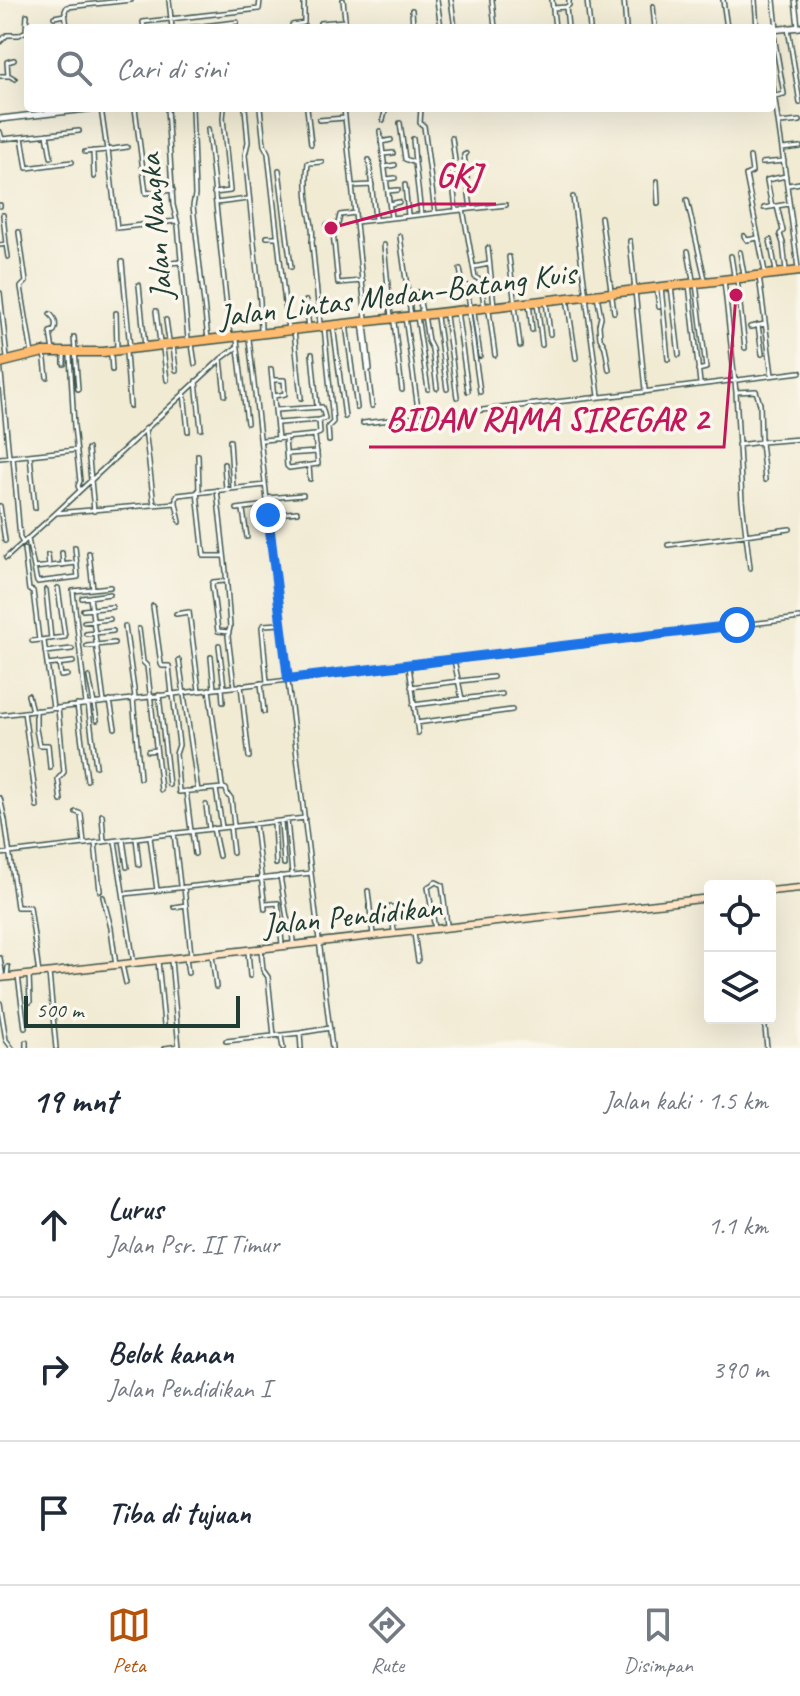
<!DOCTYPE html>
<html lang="id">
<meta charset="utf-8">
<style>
body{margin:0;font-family:Caveat,sans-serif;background:#f2f2f3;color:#1f2937}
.controls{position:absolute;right:24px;bottom:24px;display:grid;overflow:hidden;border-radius:8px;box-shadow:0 8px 32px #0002}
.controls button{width:72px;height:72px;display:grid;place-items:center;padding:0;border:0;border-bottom:2px solid #e0e1e3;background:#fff;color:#1f2937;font:40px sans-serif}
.scale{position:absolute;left:24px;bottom:20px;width:216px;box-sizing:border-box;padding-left:8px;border:4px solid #1f3d34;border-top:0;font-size:22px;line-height:28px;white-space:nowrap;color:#1f3d34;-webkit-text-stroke:6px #fbf7ec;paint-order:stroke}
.stop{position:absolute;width:24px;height:24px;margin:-18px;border:6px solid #1a73e8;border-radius:50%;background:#fff}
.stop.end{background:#1a73e8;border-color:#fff;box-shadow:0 2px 8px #0008}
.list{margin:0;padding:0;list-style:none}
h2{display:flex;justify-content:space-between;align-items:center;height:104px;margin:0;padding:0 32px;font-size:34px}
h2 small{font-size:26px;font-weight:400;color:#747a83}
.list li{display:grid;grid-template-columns:52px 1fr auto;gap:24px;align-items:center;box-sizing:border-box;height:144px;padding:0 32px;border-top:2px solid #e0e1e3}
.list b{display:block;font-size:30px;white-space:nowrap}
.list p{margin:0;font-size:26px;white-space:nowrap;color:#747a83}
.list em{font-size:26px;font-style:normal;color:#747a83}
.icon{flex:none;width:44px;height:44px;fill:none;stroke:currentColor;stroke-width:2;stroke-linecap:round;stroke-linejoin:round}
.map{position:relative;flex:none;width:800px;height:1048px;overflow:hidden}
.search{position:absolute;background:#fff;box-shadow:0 8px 32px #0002;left:24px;right:24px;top:24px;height:88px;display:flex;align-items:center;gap:20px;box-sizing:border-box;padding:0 28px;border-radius:8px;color:#747a83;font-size:30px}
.sheet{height:536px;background:#fff}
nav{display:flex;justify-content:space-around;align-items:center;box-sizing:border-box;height:112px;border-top:2px solid #e0e1e3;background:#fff;font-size:22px;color:#747a83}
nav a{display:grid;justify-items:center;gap:4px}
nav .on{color:#b45309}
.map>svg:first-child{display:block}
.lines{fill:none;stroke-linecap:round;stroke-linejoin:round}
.minor-casing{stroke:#3e574c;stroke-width:6}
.tertiary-casing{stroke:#3e574c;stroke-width:8}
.secondary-casing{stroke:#3e574c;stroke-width:9}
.trunk-casing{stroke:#3e574c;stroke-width:11}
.minor{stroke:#fff;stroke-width:3}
.tertiary{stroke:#fff;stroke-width:5}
.secondary{stroke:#ffe4c6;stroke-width:6}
.trunk{stroke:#febc70;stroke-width:8}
.route{stroke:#1a73e8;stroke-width:10}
.labels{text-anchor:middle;stroke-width:7;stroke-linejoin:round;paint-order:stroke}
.street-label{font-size:32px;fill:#1f3d34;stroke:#fbf7ec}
.leader{fill:none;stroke:#c2185b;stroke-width:3}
.callout-dot{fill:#c2185b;stroke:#fbf7ec;stroke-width:3}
.callout-label{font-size:34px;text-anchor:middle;font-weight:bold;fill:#c2185b;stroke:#fbf7ec;stroke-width:7;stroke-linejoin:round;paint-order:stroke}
</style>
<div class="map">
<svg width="800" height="1048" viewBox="0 0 800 1048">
<rect width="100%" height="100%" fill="#fbf7ec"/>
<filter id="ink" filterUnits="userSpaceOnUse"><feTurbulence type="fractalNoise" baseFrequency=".0125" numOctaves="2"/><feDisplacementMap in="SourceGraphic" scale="16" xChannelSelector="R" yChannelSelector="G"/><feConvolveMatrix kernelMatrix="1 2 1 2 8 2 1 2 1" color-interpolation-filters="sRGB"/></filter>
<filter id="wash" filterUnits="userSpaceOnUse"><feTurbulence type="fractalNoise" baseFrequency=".006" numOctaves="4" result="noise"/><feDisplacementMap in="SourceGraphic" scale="32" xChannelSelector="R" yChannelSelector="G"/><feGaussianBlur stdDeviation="1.8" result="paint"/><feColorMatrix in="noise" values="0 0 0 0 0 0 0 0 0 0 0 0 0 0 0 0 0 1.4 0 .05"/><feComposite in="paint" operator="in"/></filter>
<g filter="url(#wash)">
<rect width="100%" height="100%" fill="#f1ebd4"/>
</g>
<g filter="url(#ink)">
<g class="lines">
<g class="minor-casing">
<path id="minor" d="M 169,0 L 172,28
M 343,0 L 346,28
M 437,0 L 441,28
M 451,0 L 455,28
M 492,0 L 495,28
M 552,0 L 555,28
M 587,0 L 590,28
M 624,0 L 626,28
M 723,0 L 727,28
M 755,0 L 757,28
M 774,0 L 777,29
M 795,0 L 798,27
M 653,6 L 655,28
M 566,7 L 569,5 L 569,0
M 553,8 L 566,7 L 568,28
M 412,10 L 413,28
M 54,17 L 65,15
M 320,23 L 345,21
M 292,25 L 304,23 L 304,0
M 67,28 L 65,11 L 67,7 L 131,0
M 144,28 L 143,22 L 259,9 L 260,0
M 186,28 L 237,22
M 788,28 L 800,103
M 773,30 L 784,94 L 775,96
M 0,42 L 7,35 L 19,35 L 26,31 L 27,15
M 0,76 L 10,76 L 15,79
M 8,76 L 7,62 L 14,60
M 772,79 L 782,149
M 135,108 L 146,193 L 173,190
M 167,108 L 173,205 L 178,225 L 188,339
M 192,108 L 195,195 L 193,206 L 208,339
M 245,108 L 248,142 L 245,155 L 260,301 L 261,330
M 260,108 L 264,145 L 268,153 L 288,330
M 307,108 L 311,144
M 344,108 L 366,319
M 421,108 L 420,123 L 424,126 L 435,212
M 319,120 L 345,118
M 383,120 L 386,108
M 400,123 L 405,159 L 415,163 L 421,214
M 780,123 L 800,121
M 208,129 L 230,337
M 380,131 L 391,217
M 0,132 L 2,139 L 79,131
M 47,134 L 51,157
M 22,137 L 27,168 L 72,162
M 452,138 L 455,161 L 451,164 L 456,210
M 413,139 L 415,162
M 381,142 L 391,140
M 107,150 L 127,147
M 108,150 L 117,228 L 176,221
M 93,151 L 94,177
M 85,152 L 107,150 L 101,108
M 383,154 L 393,153
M 466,154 L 464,155 L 471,209
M 750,157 L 752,172 L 746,175 L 765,272
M 369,160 L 375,219
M 762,163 L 784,161
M 385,167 L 395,165
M 279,170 L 291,267
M 387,179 L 395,178
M 657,181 L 658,203
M 405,185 L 408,215
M 788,185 L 800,183
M 352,186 L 372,185
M 388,191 L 398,190
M 214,193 L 230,191 L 223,118 L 224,108
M 573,197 L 599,396
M 687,200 L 705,279
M 216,203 L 248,199
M 390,204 L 399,202
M 0,205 L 0,206
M 777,206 L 783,231 L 780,234 L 783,243 L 786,270
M 772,207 L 767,180 L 786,176
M 764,208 L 789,204
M 463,209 L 475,277 L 481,281 L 484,305
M 3,215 L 6,244
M 601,217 L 614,312
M 356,222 L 506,205
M 327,225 L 338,224 L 340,215 L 355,213
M 19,232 L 26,282 L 21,287 L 32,354
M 333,232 L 338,283 L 363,281
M 400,236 L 411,316
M 744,236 L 747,240 L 758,238
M 267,237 L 276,237
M 770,240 L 776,271
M 630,241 L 645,390
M 0,245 L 6,244 L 8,257
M 384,245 L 391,317
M 488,248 L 494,306
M 688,251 L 693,280
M 740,252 L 744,275
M 731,256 L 734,275
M 509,257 L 520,346
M 122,262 L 130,348
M 167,265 L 169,263 L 181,262
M 474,267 L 489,264
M 798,268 L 782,149 L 800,147
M 460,269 L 463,285 L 467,286 L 470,308
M 759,276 L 772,375
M 737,279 L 745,348
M 724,280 L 736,392 L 742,501 L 750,568
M 696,283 L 706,368 L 698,370
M 689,284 L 700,383
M 139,285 L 145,347
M 671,286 L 679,355
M 661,287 L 668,359
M 657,291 L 659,307
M 418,292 L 422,312
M 0,293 L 7,358
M 597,295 L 601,317 L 599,325 L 600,338 L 605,347 L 609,370
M 567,298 L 576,358
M 306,301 L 309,328
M 546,301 L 550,334
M 537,302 L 542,345
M 529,303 L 532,330
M 156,311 L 160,343
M 457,311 L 468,391
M 489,311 L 495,355
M 116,313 L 117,349
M 469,313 L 480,392
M 474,313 L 480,356
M 50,314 C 55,318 57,325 54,331 L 50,332 L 53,351
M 424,315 L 428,341 L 432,349 L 437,388
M 417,316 L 428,389
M 446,316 L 457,397
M 405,317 L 419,416
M 437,317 L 447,389
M 166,320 L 169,341
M 362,322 L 372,406
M 394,322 L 402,390
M 320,324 L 312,242 C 314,230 311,221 309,210 C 307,195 306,178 308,163 L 322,162
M 346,324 L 357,408
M 333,325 L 345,417
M 365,325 L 370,369
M 758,325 L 762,354
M 324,326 L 333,422 L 328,427 L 329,441
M 750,327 L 765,324
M 294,330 L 301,398
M 74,337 L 78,389
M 249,339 L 277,590 L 332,1048
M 237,340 L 247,423
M 192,344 L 195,364
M 173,346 L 176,370
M 163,349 L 167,380
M 44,352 L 47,377
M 64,352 L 64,364
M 126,353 L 130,406
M 312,354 L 317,406
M 70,355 L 74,426 L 80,481 L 78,486 L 80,490
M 111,355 L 112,370
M 221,359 L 225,395
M 0,363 L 9,457
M 271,369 L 278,439
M 272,380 L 284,380 L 285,394 L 274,396
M 196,381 L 201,429
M 184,392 L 188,431
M 736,392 L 756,391 L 760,404 L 761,442 L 738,445
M 278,423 L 319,420
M 363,423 L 619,395 L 800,372
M 145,429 L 154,505
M 285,438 L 287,466 L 289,468 L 318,464 L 315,437
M 263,440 L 315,435 L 320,433 L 319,420 L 325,418 L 322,407 L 276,410
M 230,441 L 233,488
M 88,449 L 94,511
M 286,454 L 317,452
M 30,455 L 35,508
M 198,455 L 199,492
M 13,457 L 20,538 L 23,543
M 0,458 L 76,450
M 224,464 L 226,489
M 309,466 L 310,479
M 765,480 L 761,442 L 800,439
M 217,490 L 226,571
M 197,492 L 204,556 L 224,556
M 267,498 L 303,495
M 176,503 L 180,522
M 0,506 L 5,541
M 237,509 L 267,505
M 243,510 L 247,537
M 56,513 L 221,359 L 237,347
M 268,515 L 297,512
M 28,539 L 37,582 L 78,577 L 75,547
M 668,545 L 790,529
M 24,549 L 29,590 L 33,591 L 39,640
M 62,553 L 63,565
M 89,553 L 93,589
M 48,555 L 49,566
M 6,558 L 56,513 L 176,503 L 176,498 L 178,495 L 265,485
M 34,568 L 77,563
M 226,573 L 230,627 L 228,636 L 234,686
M 224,581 L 213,582 L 212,585 L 218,631 L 229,632
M 46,590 L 51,639
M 90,597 L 104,702
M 82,598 L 110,594
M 153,606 L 161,664 L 162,666 L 169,666 L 172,694
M 83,610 L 112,607
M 176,614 L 189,612 L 199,690
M 84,622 L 110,619
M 125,626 L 135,697
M 139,629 L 143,662 L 147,666 L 161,790
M 86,634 L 113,631
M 32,641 L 65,637 L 58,588
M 44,641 L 53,708
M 219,645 L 224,687
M 87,646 L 114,643
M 45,652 L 72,649
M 211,657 L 214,689
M 179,660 L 198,791
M 454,660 L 462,699
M 59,663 L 61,676 L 67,675
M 47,665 L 73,662
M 409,666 L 418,733
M 89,677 L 97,720
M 267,682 L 262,627 L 263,625 L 281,624
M 261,683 L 264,712
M 241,685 L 249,757
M 411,687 L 493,677
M 222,688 L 223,702
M 209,689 L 222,785 L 223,788 L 226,789 L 228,796 L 231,798 L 234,826
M 173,694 L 179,745 L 176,754 L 179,792 L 223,788
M 28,695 L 32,711
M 159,695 L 169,785
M 133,698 L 140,778
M 110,701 L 115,728
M 86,704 L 73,591 L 110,587
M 88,704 L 96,766
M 77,705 L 87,780
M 413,705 L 502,694
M 58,708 L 64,772 L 58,779 L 61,801
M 36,710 L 36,729 L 39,745 L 48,745 L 50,767
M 24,712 L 37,807
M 0,715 L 800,618
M 416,723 L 512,710
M 148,751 L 156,750
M 216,789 L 222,827
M 186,791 L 191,831
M 0,798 L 5,820 L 17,907 L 30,907 L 39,974
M 206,805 L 209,829
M 76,812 L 81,814 L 84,844
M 102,815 L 104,842
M 287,820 L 292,874
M 281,821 L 284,864
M 274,822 L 276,864
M 255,824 L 265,909
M 230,827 L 233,853
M 213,828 L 219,856
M 192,831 L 195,854
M 174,833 L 180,885
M 150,837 L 157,890
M 136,838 L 139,865
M 123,840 L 127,867
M 115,841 L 134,964
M 95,843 L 100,891
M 0,854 L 305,818
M 280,876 L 287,918 L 292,927 L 293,942
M 184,887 L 191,955
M 368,891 L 373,935
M 124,894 L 311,873
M 103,897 L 111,928 L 116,966
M 266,904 L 278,903 L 282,944
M 174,907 L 186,905
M 391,907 L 394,931
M 435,929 L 428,887 L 436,882 L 442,885 L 447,925
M 414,933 L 418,961
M 261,950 L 263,970 L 268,977 L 274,1036
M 248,951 L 250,976
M 212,955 L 216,987
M 0,958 L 3,978
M 186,958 L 188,973
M 171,960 L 179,1048
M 158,961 L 164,1024
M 122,965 L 126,983
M 49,973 L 56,1048
M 29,975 L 30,1002
M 18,976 L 25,1028
M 7,977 L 8,967
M 0,1003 L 6,1040 L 12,1048
M 764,1018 L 767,1048
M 300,1033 L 301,1048
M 281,1036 L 283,1048
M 226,1041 L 300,1033 L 330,1028
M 26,1042 L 26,1048
M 165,1048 L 179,1046"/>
</g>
<g class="tertiary-casing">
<path id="tertiary" d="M 772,30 L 800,27
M 0,119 L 95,108"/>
</g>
<g class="secondary-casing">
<path id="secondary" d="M 770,891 L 800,888
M 0,978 L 710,898"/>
</g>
<g class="trunk-casing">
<path id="trunk" d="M 0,363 L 44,352 L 103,352 L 800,271"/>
</g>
<use href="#minor" class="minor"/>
<use href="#tertiary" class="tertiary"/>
<use href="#secondary" class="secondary"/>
<use href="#trunk" class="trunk"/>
</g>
</g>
<g class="lines" filter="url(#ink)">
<path class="route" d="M 268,515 L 288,679 L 737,625"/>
</g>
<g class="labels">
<g class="street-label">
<text transform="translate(155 227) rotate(-95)" y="11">Jalan Nangka</text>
<text transform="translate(397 294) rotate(-7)" y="11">Jalan Lintas Medan–Batang Kuis</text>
<text transform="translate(352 915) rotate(-6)" y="11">Jalan Pendidikan</text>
</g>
</g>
<path class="leader" d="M331 228L420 204H496M736 295L724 447H369"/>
<g class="callout-dot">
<circle cx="331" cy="228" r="8"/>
<circle cx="736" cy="295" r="8"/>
</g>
<g class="callout-label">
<text x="458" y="186">GKJ</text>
<text x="547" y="430">BIDAN RAMA SIREGAR 2</text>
</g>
</svg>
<div class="controls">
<button><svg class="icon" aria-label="locate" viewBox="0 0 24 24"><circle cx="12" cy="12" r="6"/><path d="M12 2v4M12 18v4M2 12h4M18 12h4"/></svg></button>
<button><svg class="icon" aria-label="layers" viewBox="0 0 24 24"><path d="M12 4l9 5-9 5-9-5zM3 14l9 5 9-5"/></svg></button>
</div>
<div class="scale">500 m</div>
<div class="stop" style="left:737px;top:625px"></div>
<div class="stop end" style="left:268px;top:515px"></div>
<div class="search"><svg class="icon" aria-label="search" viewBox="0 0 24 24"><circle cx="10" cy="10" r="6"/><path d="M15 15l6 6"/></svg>Cari di sini</div>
</div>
<section class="sheet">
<h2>19 mnt<small>Jalan kaki · 1.5 km</small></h2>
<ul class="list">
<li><svg class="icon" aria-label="ahead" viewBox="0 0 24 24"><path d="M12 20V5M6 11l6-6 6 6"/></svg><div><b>Lurus</b><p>Jalan Psr. II Timur</p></div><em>1.1 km</em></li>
<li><svg class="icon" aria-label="right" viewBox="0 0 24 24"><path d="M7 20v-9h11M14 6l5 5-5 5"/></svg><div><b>Belok kanan</b><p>Jalan Pendidikan I</p></div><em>390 m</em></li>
<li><svg class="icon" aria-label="arrive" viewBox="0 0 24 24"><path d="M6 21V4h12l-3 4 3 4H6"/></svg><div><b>Tiba di tujuan</b></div></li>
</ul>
</section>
<nav>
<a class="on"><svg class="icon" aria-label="map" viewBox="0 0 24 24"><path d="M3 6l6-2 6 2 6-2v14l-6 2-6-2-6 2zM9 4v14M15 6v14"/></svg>Peta</a>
<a><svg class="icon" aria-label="directions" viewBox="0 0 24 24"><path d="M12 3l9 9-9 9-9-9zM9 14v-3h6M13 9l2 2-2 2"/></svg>Rute</a>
<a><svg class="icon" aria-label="saved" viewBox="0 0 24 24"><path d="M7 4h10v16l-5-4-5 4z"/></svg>Disimpan</a>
</nav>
